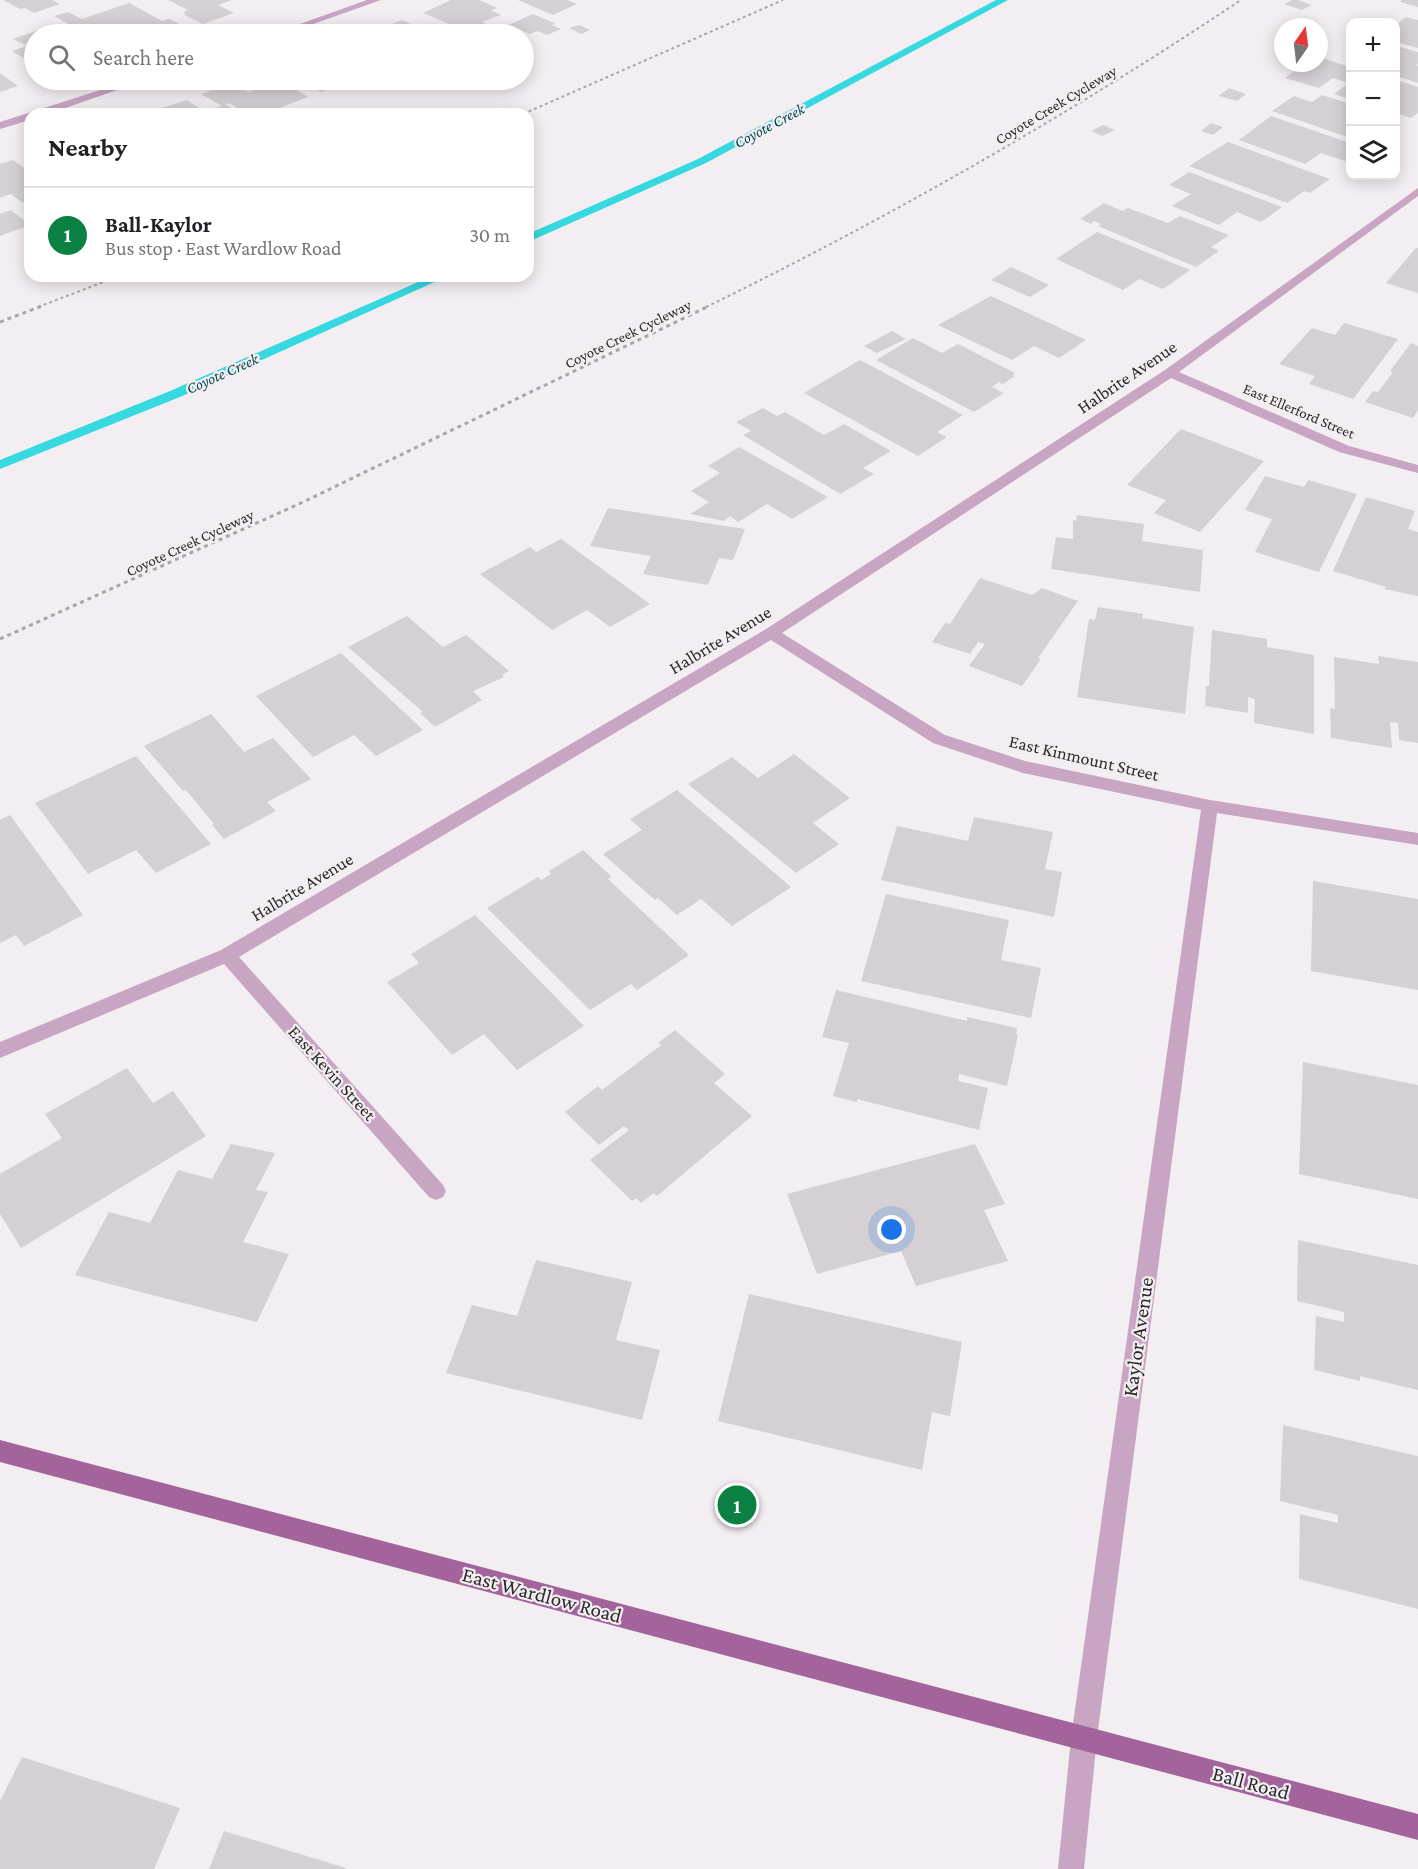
<!DOCTYPE html>
<meta charset="utf-8">
<style>
body{margin:0;font-family:"Crimson Pro",serif;background:#f6f6f6;color:#202124}
.controls{position:absolute;right:18px;top:18px;display:grid;overflow:hidden;border-radius:12px;box-shadow:0 3px 15px #0003}
.controls button{width:54px;height:54px;display:grid;place-items:center;padding:0;border:0;border-bottom:2px solid #e0e0e0;background:#fff;color:#202124;font:30px sans-serif}
.compass{position:absolute;left:1274px;top:18px;width:54px;height:54px;border-radius:50%;background:#fff;box-shadow:0 3px 15px #0003;rotate:14deg}
.you{position:absolute;left:892px;top:1230px;width:21px;height:21px;margin:-15px;border:4px solid #fff;border-radius:50%;background:#1a73e8;box-shadow:0 0 0 9px #1a73e833}
.badge{display:grid;place-items:center;width:39px;height:39px;border-radius:50%;background:#0b8043;color:#fff;font-size:20px;font-weight:700}
.pin{position:absolute;translate:-50% -50%;border:3px solid #fff;box-shadow:0 2px 6px #0006}
.list{margin:0;padding:0;list-style:none}
h2{display:flex;justify-content:space-between;align-items:center;height:78px;margin:0;padding:0 24px;font-size:26px}
h2 small{font-size:20px;font-weight:400;color:#757577}
.list li{display:grid;grid-template-columns:39px 1fr auto;gap:18px;align-items:center;box-sizing:border-box;height:96px;padding:0 24px;border-top:2px solid #e0e0e0}
.list b{display:block;font-size:22px;white-space:nowrap}
.list p{margin:0;font-size:20px;white-space:nowrap;color:#757577}
.list em{font-size:20px;font-style:normal;color:#757577}
.icon{flex:none;width:33px;height:33px;fill:none;stroke:currentColor;stroke-width:2;stroke-linecap:round;stroke-linejoin:round}
.map{position:relative;flex:none;width:1418px;height:1869px;overflow:hidden}
.search{position:absolute;background:#fff;box-shadow:0 3px 15px #0003;left:24px;top:24px;width:510px;height:66px;display:flex;align-items:center;gap:15px;box-sizing:border-box;padding:0 21px;border-radius:33px;color:#757577;font-size:22px}
.panel{position:absolute;background:#fff;box-shadow:0 3px 15px #0003;left:24px;top:108px;width:510px;height:174px;border-radius:18px}
.map>svg:first-child{display:block}
.lines{fill:none;stroke-linecap:round;stroke-linejoin:round}
.stream{fill:#35d9df;fill-rule:evenodd}
.building{fill:#d5d0d4}
.path-far1{stroke:#a9a6a9;stroke-width:2;stroke-dasharray:3 3;stroke-linecap:butt}
.path{stroke:#a9a6a9;stroke-width:3;stroke-dasharray:4 4;stroke-linecap:butt}
.minor{fill:#c8a5c3;fill-rule:evenodd}
.primary{fill:#a2649b;fill-rule:evenodd}
.labels{text-anchor:middle;stroke-width:4.5;stroke-linejoin:round;paint-order:stroke}
.far-street-label{font-size:15px;fill:#2c2b2c;stroke:#f3eef2}
.far-water-label{font-size:16px;font-style:italic;fill:#044c4f;stroke:#f3eef2}
.street-label{font-size:18px;fill:#2c2b2c;stroke:#f3eef2}
.near-street-label{font-size:21px;fill:#2c2b2c;stroke:#f3eef2}
</style>
<div class="map">
<svg width="1418" height="1869" viewBox="0 0 1418 1869">
<rect width="100%" height="100%" fill="#f3eef2"/>
<g class="lines">
<path class="stream" d="M 996,0 L 1008,0 L 706,163 L 528,242 L 528,234 L 698,159 Z
M 432,276 L 448,276 L 180,397 L 0,469 L 0,460 L 170,391 Z"/>
</g>
<path class="building" d="M 3,0 L 52,0 L 60,4 L 34,13 L 25,8 L 20,9 Z
M 168,0 L 232,0 L 218,5 L 234,13 L 203,24 L 184,15 L 186,14 L 183,12 L 188,10 Z
M 451,0 L 479,0 L 497,8 L 491,10 L 501,15 L 482,22 L 492,27 L 474,34 L 423,13 Z
M 518,0 L 567,0 L 577,4 L 553,15 Z
M 1292,0 L 1298,0 L 1312,5 L 1302,10 L 1284,4 Z
M 1402,0 L 1418,0 L 1418,7 L 1400,2 Z
M 129,3 L 162,21 L 169,19 L 190,29 L 175,34 L 147,34 L 142,32 L 136,34 L 103,34 L 90,27 L 80,30 L 54,16 L 68,12 L 82,19 Z
M 533,14 L 556,24 L 552,25 L 561,29 L 547,35 L 537,31 L 530,34 L 508,25 Z
M 1406,17 L 1418,20 L 1418,48 L 1396,42 L 1396,25 Z
M 402,20 L 432,34 L 365,34 Z
M 579,25 L 590,30 L 581,34 L 569,28 Z
M 42,29 L 52,34 L 34,34 L 34,70 L 27,66 L 34,64 L 12,51 L 27,46 L 13,39 Z
M 1396,46 L 1418,52 L 1418,64 L 1416,65 L 1418,66 L 1418,83 L 1396,76 Z
M 1319,57 L 1350,67 L 1350,99 L 1334,94 L 1349,83 L 1333,78 L 1319,88 L 1285,78 L 1305,63 L 1319,63 Z
M 0,73 L 18,86 L 0,92 Z
M 300,80 L 344,80 L 348,82 L 321,92 Z
M 368,80 L 415,80 L 387,90 Z
M 1396,80 L 1418,87 L 1418,113 L 1411,118 L 1396,113 Z
M 281,81 L 308,97 L 264,114 L 248,114 L 229,103 L 226,105 L 233,109 L 221,114 L 213,109 L 222,106 L 201,94 L 232,83 L 248,92 Z
M 1229,88 L 1246,94 L 1237,101 L 1219,96 Z
M 1322,95 L 1350,104 L 1350,138 L 1272,111 L 1294,96 L 1312,102 Z
M 187,100 L 208,114 L 147,114 L 159,109 Z
M 1271,116 L 1350,143 L 1350,157 L 1345,161 L 1321,153 L 1305,164 L 1239,140 Z
M 1211,123 L 1223,127 L 1213,135 L 1201,131 Z
M 1103,125 L 1115,130 L 1102,136 L 1091,131 Z
M 1228,142 L 1330,179 L 1310,193 L 1304,191 L 1287,203 L 1189,166 Z
M 13,160 L 30,172 L 30,200 L 23,203 L 11,194 L 0,198 L 0,164 Z
M 1189,172 L 1282,207 L 1261,222 L 1237,212 L 1219,225 L 1172,206 L 1191,194 L 1169,185 Z
M 1104,203 L 1123,211 L 1128,208 L 1168,223 L 1180,216 L 1229,235 L 1211,247 L 1219,251 L 1196,267 L 1098,226 L 1101,224 L 1094,221 L 1091,224 L 1080,219 Z
M 11,210 L 30,225 L 0,236 L 0,214 Z
M 1097,232 L 1190,270 L 1163,289 L 1139,279 L 1123,290 L 1056,259 Z
M 1416,248 L 1418,248 L 1418,293 L 1386,283 Z
M 1011,267 L 1049,285 L 1030,297 L 991,280 Z
M 991,296 L 1086,340 L 1059,358 L 1034,346 L 1012,360 L 938,325 Z
M 1344,323 L 1398,339 L 1353,399 L 1309,384 L 1315,376 L 1279,364 L 1312,328 L 1335,335 Z
M 892,331 L 906,339 L 877,353 L 864,346 Z
M 913,338 L 942,353 L 958,344 L 1015,373 L 1012,375 L 1015,376 L 1003,384 L 999,382 L 992,387 L 1004,393 L 974,412 L 876,360 Z
M 1411,343 L 1418,346 L 1418,410 L 1413,418 L 1365,402 L 1373,391 L 1378,392 L 1393,372 L 1390,371 Z
M 860,360 L 963,415 L 937,432 L 947,437 L 918,456 L 804,393 Z
M 763,408 L 777,416 L 785,412 L 824,435 L 844,424 L 891,451 L 863,468 L 874,474 L 840,494 L 743,435 L 751,431 L 736,422 Z
M 1181,429 L 1264,461 L 1200,532 L 1154,513 L 1166,500 L 1127,485 Z
M 739,447 L 828,497 L 792,519 L 767,504 L 738,522 L 730,516 L 724,521 L 690,514 L 709,502 L 691,491 L 720,473 L 708,466 Z
M 1265,476 L 1304,487 L 1308,480 L 1357,494 L 1319,572 L 1255,552 L 1272,519 L 1245,510 Z
M 1366,497 L 1415,511 L 1408,529 L 1418,532 L 1418,596 L 1384,589 L 1386,587 L 1333,571 Z
M 608,508 L 745,529 L 733,560 L 719,558 L 708,585 L 643,574 L 651,556 L 590,546 Z
M 1077,515 L 1144,524 L 1142,541 L 1203,550 L 1200,592 L 1051,569 L 1056,537 L 1073,539 L 1073,520 L 1076,521 Z
M 561,539 L 650,604 L 610,627 L 587,610 L 552,630 L 480,574 L 530,547 L 536,552 Z
M 980,578 L 1032,595 L 1042,588 L 1078,601 L 1038,658 L 1041,659 L 1022,686 L 969,666 L 985,644 L 978,642 L 970,654 L 932,642 L 945,623 L 950,624 Z
M 1098,607 L 1143,614 L 1142,618 L 1194,627 L 1185,714 L 1077,697 L 1089,619 L 1095,620 Z
M 407,616 L 443,647 L 466,635 L 509,671 L 502,675 L 504,677 L 473,691 L 482,700 L 435,727 L 420,713 L 423,712 L 348,647 Z
M 1212,630 L 1267,639 L 1267,647 L 1314,655 L 1314,734 L 1254,723 L 1255,699 L 1248,697 L 1248,713 L 1205,706 L 1206,686 L 1209,686 Z
M 341,653 L 423,730 L 376,756 L 354,735 L 313,757 L 256,696 Z
M 1378,656 L 1418,662 L 1418,743 L 1399,740 L 1398,723 L 1390,722 L 1392,748 L 1331,738 L 1330,708 L 1335,709 L 1334,657 L 1379,664 Z
M 211,714 L 244,752 L 273,738 L 311,779 L 267,802 L 276,811 L 224,839 L 212,825 L 214,824 L 186,790 L 183,791 L 144,746 Z
M 794,754 L 850,798 L 813,823 L 839,844 L 796,873 L 688,784 L 732,757 L 758,778 Z
M 136,756 L 211,844 L 156,873 L 136,850 L 88,874 L 35,803 Z
M 677,790 L 791,887 L 732,926 L 701,899 L 677,915 L 658,898 L 655,900 L 603,854 L 642,830 L 630,819 Z
M 10,815 L 83,915 L 24,946 L 16,935 L 0,943 L 0,820 Z
M 974,817 L 1053,832 L 1045,869 L 1062,872 L 1054,917 L 881,880 L 897,826 L 968,841 Z
M 583,850 L 612,877 L 608,879 L 689,955 L 637,990 L 631,984 L 590,1010 L 487,908 L 538,877 L 541,880 L 551,874 L 549,871 Z
M 1313,881 L 1418,899 L 1418,990 L 1311,971 Z
M 886,894 L 1009,920 L 1001,960 L 1041,968 L 1031,1018 L 861,981 Z
M 475,915 L 584,1026 L 517,1070 L 484,1034 L 452,1055 L 387,982 L 419,963 L 411,954 Z
M 836,990 L 967,1021 L 967,1017 L 1017,1028 L 1016,1035 L 1018,1035 L 1007,1086 L 959,1074 L 958,1081 L 988,1088 L 979,1130 L 857,1099 L 857,1102 L 833,1096 L 849,1043 L 822,1037 Z
M 675,1030 L 725,1074 L 714,1083 L 752,1116 L 657,1196 L 654,1193 L 641,1203 L 636,1198 L 632,1201 L 590,1160 L 629,1130 L 624,1126 L 599,1145 L 565,1112 L 598,1086 L 602,1090 L 661,1045 L 658,1043 Z
M 1303,1062 L 1418,1085 L 1418,1199 L 1299,1174 Z
M 127,1068 L 153,1103 L 173,1091 L 206,1136 L 21,1248 L 0,1214 L 0,1174 L 62,1138 L 45,1114 Z
M 231,1144 L 275,1153 L 256,1190 L 268,1192 L 243,1242 L 289,1254 L 257,1322 L 75,1275 L 109,1212 L 150,1223 L 178,1170 L 212,1179 Z
M 975,1144 L 1005,1204 L 984,1210 L 1008,1261 L 916,1286 L 901,1251 L 817,1274 L 787,1194 Z
M 1298,1240 L 1418,1265 L 1418,1390 L 1360,1376 L 1360,1381 L 1314,1370 L 1316,1316 L 1344,1322 L 1344,1312 L 1297,1301 Z
M 536,1260 L 632,1282 L 616,1340 L 660,1350 L 642,1420 L 446,1373 L 472,1305 L 517,1316 Z
M 749,1294 L 962,1342 L 950,1416 L 932,1412 L 922,1470 L 718,1421 Z
M 1283,1425 L 1418,1456 L 1418,1609 L 1299,1579 L 1300,1514 L 1338,1523 L 1338,1515 L 1280,1501 Z
M 22,1757 L 180,1808 L 154,1869 L 0,1869 L 0,1801 Z
M 224,1831 L 346,1868 L 346,1869 L 209,1869 Z"/>
<g class="lines">
<path class="path-far1" d="M 523,114 L 783,0
M 38,307 L 119,276
M 706,307 C 891,217 1070,114 1241,0"/>
<path class="path" d="M 0,322 L 42,306
M 0,639 L 301,503 L 709,306"/>
<path class="minor" d="M 367,0 L 381,0 L 285,34 L 272,34 Z
M 132,80 L 146,80 L 48,114 L 30,114 L 30,120 L 0,129 L 0,122 Z
M 1418,188 L 1418,196 L 1179,372 L 1349,446 L 1418,465 L 1418,473 L 1339,452 L 1171,378 L 782,633 L 945,735 L 1025,761 L 1210,800 L 1418,833 L 1418,845 L 1217,813 L 1097,1738 L 1084,1869 L 1058,1869 L 1071,1738 L 1201,810 L 1023,773 L 933,743 L 771,640 L 239,957 L 443,1185 L 446,1191 L 443,1197 L 436,1200 L 429,1197 L 224,964 L 0,1058 L 0,1042 L 221,950 L 766,629 L 1165,370 Z"/>
<path class="primary" d="M 0,1440 L 1418,1814 L 1418,1840 L 0,1462 Z"/>
</g>
<g class="labels">
<g class="far-street-label">
<text transform="translate(1056 105) rotate(-31)" y="5">Coyote Creek Cycleway</text>
<text transform="translate(628 334) rotate(-26)" y="5">Coyote Creek Cycleway</text>
<text transform="translate(1299 411) rotate(23)" y="5">East Ellerford Street</text>
<text transform="translate(190 543) rotate(-25)" y="5">Coyote Creek Cycleway</text>
</g>
<g class="far-water-label">
<text transform="translate(769 125) rotate(-28)" y="6">Coyote Creek</text>
<text transform="translate(222 373) rotate(-24)" y="6">Coyote Creek</text>
</g>
<g class="street-label">
<text transform="translate(1127 377) rotate(-34)" y="6">Halbrite Avenue</text>
<text transform="translate(720 640) rotate(-31)" y="6">Halbrite Avenue</text>
<text transform="translate(1084 758) rotate(13)" y="6">East Kinmount Street</text>
<text transform="translate(302 887) rotate(-31)" y="6">Halbrite Avenue</text>
<text transform="translate(332 1073) rotate(48)" y="6">East Kevin Street</text>
</g>
<g class="near-street-label">
<text transform="translate(1138 1337) rotate(-82)" y="7">Kaylor Avenue</text>
<text transform="translate(542 1595) rotate(15)" y="7">East Wardlow Road</text>
<text transform="translate(1251 1783) rotate(15)" y="7">Ball Road</text>
</g>
</g>
</svg>
<div class="controls">
<button>+</button>
<button>−</button>
<button><svg class="icon" aria-label="layers" viewBox="0 0 24 24"><path d="M12 4l9 5-9 5-9-5zM3 14l9 5 9-5"/></svg></button>
</div>
<svg class="compass" viewBox="-18 -18 36 36"><path d="M0-13l5 13h-10z" fill="#e53935"/><path d="M0 13l5-13h-10z" fill="#757577"/></svg>
<div class="you"></div>
<div class="pin badge" style="left:737px;top:1505px">1</div>
<div class="search"><svg class="icon" aria-label="search" viewBox="0 0 24 24"><circle cx="10" cy="10" r="6"/><path d="M15 15l6 6"/></svg>Search here</div>
<section class="panel">
<h2>Nearby<small></small></h2>
<ul class="list">
<li><span class="badge">1</span><div><b>Ball-Kaylor</b><p>Bus stop · East Wardlow Road</p></div><em>30 m</em></li>
</ul>
</section>
</div>
